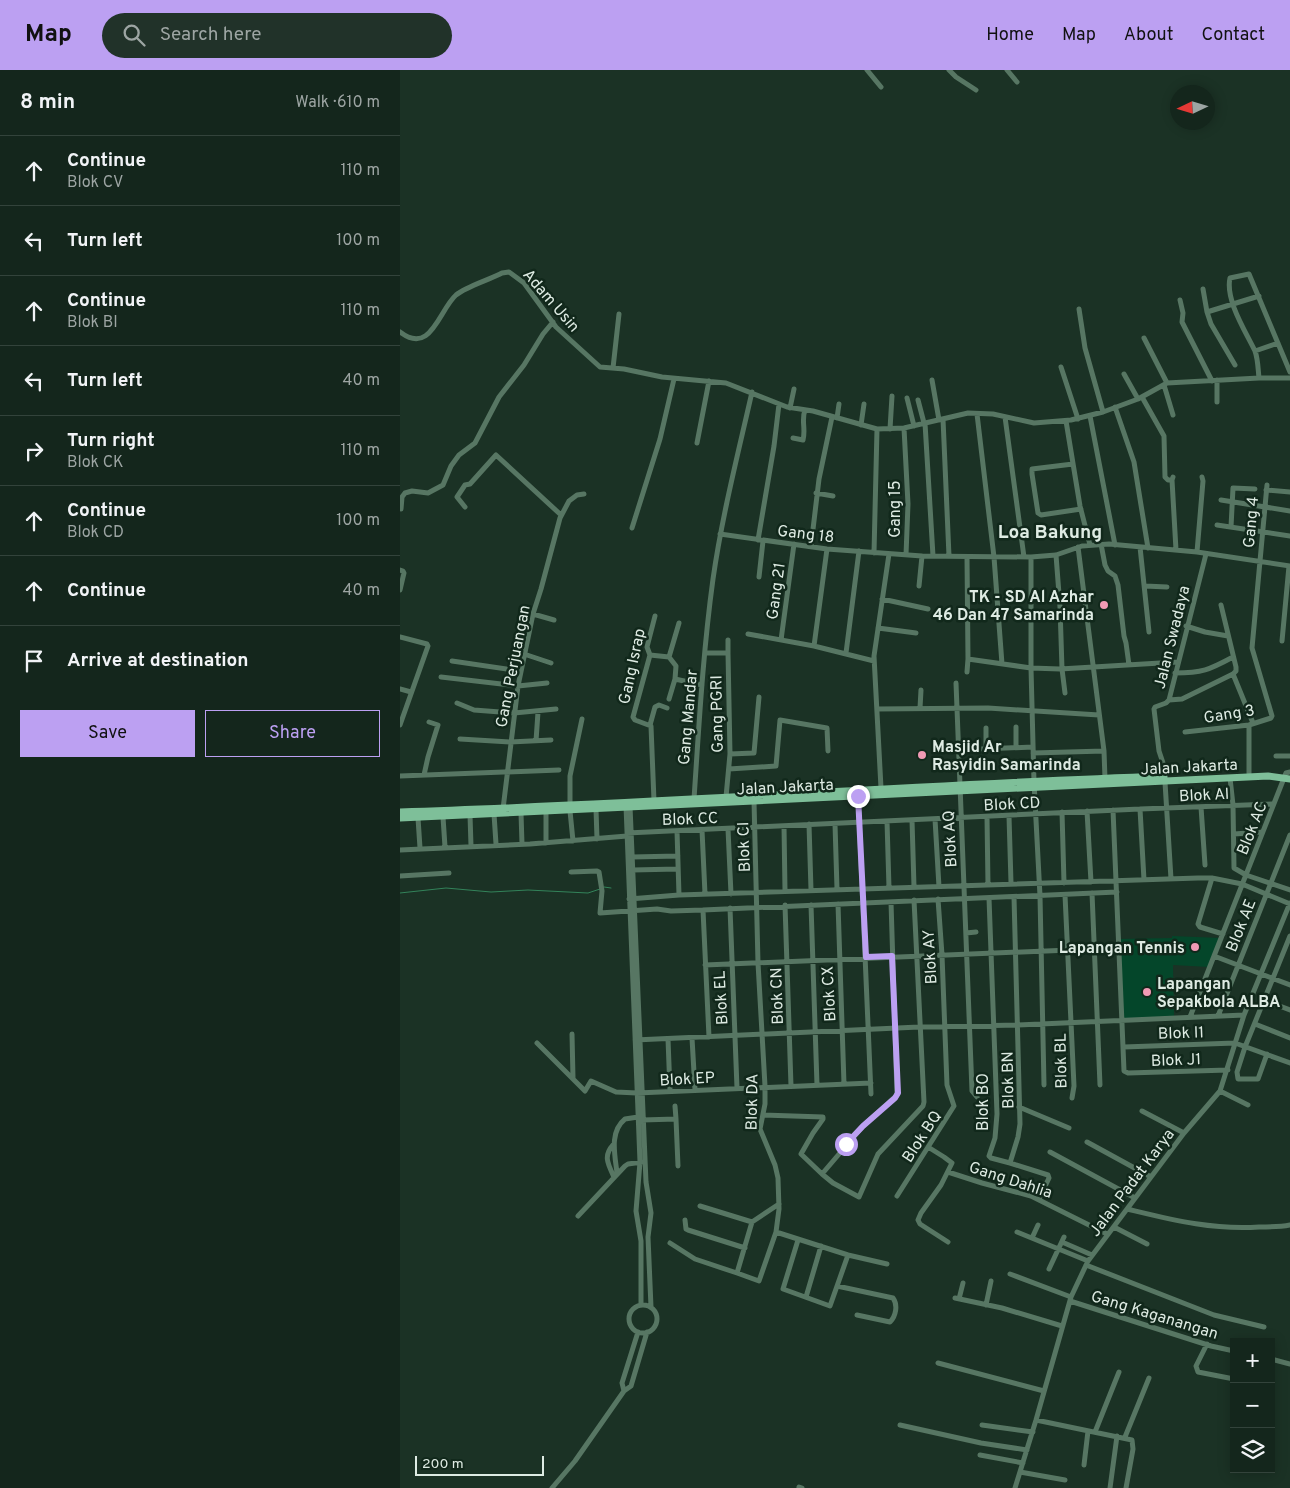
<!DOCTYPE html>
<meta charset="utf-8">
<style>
body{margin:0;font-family:Overpass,sans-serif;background:#213229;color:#f1f3f6}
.controls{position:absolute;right:15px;bottom:15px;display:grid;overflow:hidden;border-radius:0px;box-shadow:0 2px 12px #0003}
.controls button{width:45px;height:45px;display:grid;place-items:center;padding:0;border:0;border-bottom:1px solid #33433b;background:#14261c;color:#f1f3f6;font:25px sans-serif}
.compass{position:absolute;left:770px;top:15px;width:45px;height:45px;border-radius:50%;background:#14261c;box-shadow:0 2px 12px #0003;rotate:266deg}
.scale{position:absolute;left:15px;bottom:12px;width:129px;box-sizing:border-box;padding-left:5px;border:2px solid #deebe3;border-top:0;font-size:14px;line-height:18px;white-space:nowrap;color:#deebe3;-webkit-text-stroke:4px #11281b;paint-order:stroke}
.stop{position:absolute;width:15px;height:15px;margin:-11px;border:4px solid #bca0f2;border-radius:50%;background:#fff}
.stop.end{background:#bca0f2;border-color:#fff;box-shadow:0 1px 5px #0008}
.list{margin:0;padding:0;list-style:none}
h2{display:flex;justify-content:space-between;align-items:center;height:65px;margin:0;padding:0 20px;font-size:21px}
h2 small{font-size:16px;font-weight:400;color:#9da5a3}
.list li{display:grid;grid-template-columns:32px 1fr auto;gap:15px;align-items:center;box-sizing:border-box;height:70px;padding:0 20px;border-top:1px solid #33433b}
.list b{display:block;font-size:19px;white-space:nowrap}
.list p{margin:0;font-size:16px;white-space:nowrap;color:#9da5a3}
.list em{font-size:16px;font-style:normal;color:#9da5a3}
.actions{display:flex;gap:10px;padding:15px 20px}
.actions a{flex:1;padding:11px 0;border:1px solid #bca0f2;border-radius:0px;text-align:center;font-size:18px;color:#bca0f2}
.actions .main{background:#bca0f2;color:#111}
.icon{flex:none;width:28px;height:28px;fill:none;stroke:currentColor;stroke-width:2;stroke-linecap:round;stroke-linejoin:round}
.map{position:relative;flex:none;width:890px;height:1418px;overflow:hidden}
header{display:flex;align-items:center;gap:30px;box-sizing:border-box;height:70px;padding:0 25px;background:#bca0f2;color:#111}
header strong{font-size:24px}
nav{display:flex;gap:28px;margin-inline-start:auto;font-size:18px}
.search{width:350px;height:45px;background:#213229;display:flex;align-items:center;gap:12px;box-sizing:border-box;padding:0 18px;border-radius:28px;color:#9da5a3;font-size:19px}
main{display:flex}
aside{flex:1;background:#14261c}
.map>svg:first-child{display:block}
.green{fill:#04462a}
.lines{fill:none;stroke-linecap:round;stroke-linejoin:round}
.stream{stroke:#33835a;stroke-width:1}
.minor{stroke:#577663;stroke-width:5}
.major{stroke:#7ebf99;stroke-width:7}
.route{stroke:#bca0f2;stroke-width:6}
.poi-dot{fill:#f19ab4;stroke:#11281b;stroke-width:2}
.labels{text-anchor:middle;stroke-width:5;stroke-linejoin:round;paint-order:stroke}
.street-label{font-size:16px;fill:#deebe3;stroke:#11281b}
.poi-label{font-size:16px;font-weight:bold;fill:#deebe3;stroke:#11281b;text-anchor:end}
.quarter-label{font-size:19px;font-weight:bold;fill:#deebe3;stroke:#11281b}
</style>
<header>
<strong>Map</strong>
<div class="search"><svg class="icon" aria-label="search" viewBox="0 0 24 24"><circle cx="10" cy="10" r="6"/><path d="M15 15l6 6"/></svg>Search here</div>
<nav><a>Home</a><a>Map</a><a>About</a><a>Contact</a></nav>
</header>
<main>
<aside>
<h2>8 min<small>Walk · 610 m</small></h2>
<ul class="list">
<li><svg class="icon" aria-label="ahead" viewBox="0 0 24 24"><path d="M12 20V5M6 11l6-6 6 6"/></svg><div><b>Continue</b><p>Blok CV</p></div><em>110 m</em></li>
<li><svg class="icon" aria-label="left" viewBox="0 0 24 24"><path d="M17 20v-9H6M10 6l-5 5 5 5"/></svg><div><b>Turn left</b></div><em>100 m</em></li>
<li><svg class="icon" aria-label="ahead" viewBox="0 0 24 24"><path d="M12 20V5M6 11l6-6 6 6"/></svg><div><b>Continue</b><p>Blok BI</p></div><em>110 m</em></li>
<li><svg class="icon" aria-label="left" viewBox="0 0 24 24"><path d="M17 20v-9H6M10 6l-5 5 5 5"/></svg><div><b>Turn left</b></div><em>40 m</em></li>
<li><svg class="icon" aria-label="right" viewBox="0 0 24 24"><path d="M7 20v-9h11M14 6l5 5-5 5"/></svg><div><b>Turn right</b><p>Blok CK</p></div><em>110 m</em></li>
<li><svg class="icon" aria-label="ahead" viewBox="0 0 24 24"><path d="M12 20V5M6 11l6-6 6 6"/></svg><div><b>Continue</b><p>Blok CD</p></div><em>100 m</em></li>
<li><svg class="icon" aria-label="ahead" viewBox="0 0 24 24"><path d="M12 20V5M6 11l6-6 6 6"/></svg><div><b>Continue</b></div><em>40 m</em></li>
<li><svg class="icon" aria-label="arrive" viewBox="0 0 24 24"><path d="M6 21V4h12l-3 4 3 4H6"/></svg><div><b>Arrive at destination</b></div></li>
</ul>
<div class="actions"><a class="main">Save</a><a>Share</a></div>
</aside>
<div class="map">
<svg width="890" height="1418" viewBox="0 0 890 1418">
<rect width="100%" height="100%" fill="#1b3225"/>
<path class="green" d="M 772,866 L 821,868 L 809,897 L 773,895 L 774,948 L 722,951 L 718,869 L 772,868 Z"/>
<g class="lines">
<path class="stream" d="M 204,817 L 211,818
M 0,823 L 46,818 L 91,822 L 128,820 L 188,823 L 200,819"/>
<path class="minor" d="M 467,0 L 481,17
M 549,0 L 556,7 L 576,20
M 607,0 L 617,12
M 803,219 L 807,242
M 780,230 L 783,243 L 782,252 L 812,311
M 679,239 L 685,278 L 703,342
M 0,262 C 31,286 39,240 56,225 C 67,216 89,210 102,203 L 109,202 L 124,213 L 156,257 L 200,297 L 224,299 L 262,307 L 326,313 L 387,337 L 413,341 L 477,359 L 504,358 L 568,343 L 593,344 L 634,353 L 671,350 L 703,342 L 738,329 L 767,313 L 859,308 L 890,308
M 744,268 L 767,313
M 855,281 L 878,273
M 835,295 L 811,254 L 807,242 L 859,226
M 661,297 L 678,349
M 213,298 L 219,244
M 724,304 L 738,329
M 859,308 C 858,299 858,289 855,281 C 846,262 825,230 830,208 L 849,204 L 890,302
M 532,310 L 539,350
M 764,315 L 773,345
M 742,327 L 764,366 L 765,407 L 768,410 L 772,410
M 507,328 L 514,356
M 518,330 L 524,353
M 817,332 L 817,310
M 715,337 L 734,392 L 748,478
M 390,338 L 394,319
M 577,344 L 594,487 L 602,594
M 690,346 L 715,475
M 605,347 L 624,487
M 437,348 L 439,334
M 543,349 L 549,486
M 666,351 L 680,436 L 690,475
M 525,353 L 533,486
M 461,355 L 464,334
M 504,358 L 508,434 L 506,485
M 490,359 L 492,326
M 393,368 L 403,370 C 406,359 401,350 405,340
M 297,373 L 309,311
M 673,394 L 632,399 L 632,404 L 638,443 L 641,445 L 681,439
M 773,407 L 772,410 L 776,480
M 866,420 L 890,422
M 416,423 L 433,426
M 821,430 L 890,441
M 65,437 L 57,427 L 65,415 L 70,414 L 96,385 L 161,445
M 1,439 L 2,427 L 5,423 L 12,421 L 28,423 L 43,415 L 51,396 L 59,385 L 75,373 L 99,327 L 124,295 L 143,264 L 153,252
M 817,455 L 890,466
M 831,457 L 833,418 L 855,419
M 232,458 L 260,369 L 274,309
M 320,464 L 427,479 L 522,486 L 631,487 L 656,485 L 682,476 L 709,474 L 797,482 L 890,496
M 358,470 L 374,376 L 379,334
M 701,474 L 705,495 L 708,501 L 715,506 L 718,515 L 724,566 L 726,573 L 729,595
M 411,476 L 419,409 L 432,347
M 678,477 L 704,681 L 705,709
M 740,477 L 749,562
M 427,479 L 414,576 L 474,591
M 797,482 L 803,411 L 802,407
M 474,483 L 477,359
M 656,485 L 660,537 L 662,599 L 665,623
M 567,487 L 568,589 L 631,598 L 660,599 L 777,592
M 631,487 L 631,598 L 634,712 L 640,826 L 644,1015
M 0,500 L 3,501 L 4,503 L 0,520
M 359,507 L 363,471
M 519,516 L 522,486
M 745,516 L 767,517
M 482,529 L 528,539
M 821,535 L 836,597 L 836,601 L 833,604 L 853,653
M 133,544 L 154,550
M 786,556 L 805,562 L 828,566
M 478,558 L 516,563
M 348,564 L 414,576
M 0,567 L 27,574 L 28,576 L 0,655
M 381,570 L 394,474
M 882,571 L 889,496
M 305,583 L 328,583 L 330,684 L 326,727
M 328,583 L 328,570
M 446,583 L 459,481
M 124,584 L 151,593
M 250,585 L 269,587 L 276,596 L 275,609 L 269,629
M 269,587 L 279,553
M 52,591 L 120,601
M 567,602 L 568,589
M 775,603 C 802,603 809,600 833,587
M 41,607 L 118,616 L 147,613
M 275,609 L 302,615
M 556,613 L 572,1021 L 577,1027
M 0,619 L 11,622
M 769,630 L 782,629 L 833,604
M 57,633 L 74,640 L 114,643 L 156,639
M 520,638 L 521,620
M 477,639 L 588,638 L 699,645
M 250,655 L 255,637 L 259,635 L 267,638
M 849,655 L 849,703
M 616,657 L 616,678
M 586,658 L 586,678
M 785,662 L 849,655 L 871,648 L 872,646 L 852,578 L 867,415
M 60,669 L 110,672 L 151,670
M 136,671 L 138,642
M 557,680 L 633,677
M 633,683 L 704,681
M 330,684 L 354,683 L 359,627
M 876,686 L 890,686
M 329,699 L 376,696 L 380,650 L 427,658 L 428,681
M 24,705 L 28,687 L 38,655 L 29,652
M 0,706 L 159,700
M 830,708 L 833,735 L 834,798 L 846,805 L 890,820
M 481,718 L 474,586 L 489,484
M 458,723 L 471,1024
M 294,729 C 299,655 303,582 313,509 C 322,446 338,384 352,322
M 254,731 L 251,656 L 235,650 L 233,647 L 250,585 L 247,577 L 255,546
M 354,731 L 358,893 L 365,1016 L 365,1034 L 360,1059 L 375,1095 L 378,1108 L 379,1139 L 376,1162 L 448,1185 L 487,1194
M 170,735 L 170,706 L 182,649
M 226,736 L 240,1092 L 236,1141 L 241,1171 L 241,1234
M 230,736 L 246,1112 L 251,1143 L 248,1167 L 251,1237
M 801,737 L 805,795
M 103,739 L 118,616 L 133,544 L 141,519 L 160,448 L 169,431 L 177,425 L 184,424
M 196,739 L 197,769
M 740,739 L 744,810
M 713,740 L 724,1001 L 728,1003 L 828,1000
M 170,741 L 173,771
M 687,741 L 691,812
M 662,742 L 664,813
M 121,743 L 122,774
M 94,744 L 96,774
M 70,745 L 71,776
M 609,746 L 611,813
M 43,747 L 45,777
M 587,747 L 588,815
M 18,748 L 20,778
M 535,749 L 539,817
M 512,750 L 514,817
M 487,751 L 489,818
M 409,754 L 411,820
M 435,754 L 437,819
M 384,756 L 385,821
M 328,759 L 331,824
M 302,760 L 305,824
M 277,761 L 279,825
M 227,763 L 740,739 L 873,734
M 834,764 L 862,762
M 146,773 L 146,742
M 0,780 L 130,774 L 227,766
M 232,787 L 278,786
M 232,800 L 278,799
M 171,802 L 197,801 L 199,802 L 202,821 L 200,843 L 257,839 L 271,841 L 303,840
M 0,806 L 49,803
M 812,808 L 798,854 L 800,857 L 823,864
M 771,809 L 764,696 L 759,681 L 754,639 L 755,637 L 766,633 L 769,630 L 806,484
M 692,823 L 700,1015
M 665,825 L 674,1016 L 672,1028
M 614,827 L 620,1054 L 618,1067 L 610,1093 L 648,1105 L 649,1108 L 639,1129
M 589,828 L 597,1044 L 595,1068 L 589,1086 L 591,1088 L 610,1093
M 229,829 L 279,825 L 798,808 L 812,808 L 842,814 L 890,834
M 438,834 L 444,1014
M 385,835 L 391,1016
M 411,835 L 417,1015
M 330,838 L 337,1018
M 566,863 L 576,862
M 814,886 L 890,915
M 305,895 L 718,878
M 864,930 L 890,940
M 818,946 L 890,765
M 790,947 L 886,703 L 890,702
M 855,954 L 890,968
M 172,964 L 173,1008
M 309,967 L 303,840 L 717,822
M 292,968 L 295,1020
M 268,969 L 270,1021
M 235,970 L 519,957 L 618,955 L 844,945
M 137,973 L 185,1021 L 191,1011 L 216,1022 L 237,1023 L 471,1013
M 724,977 L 835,973 L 890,993
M 867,984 L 858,1009 L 838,1009 L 837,1002 L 845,977 L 890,866
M 820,1021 L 848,1035
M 275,1036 L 276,1049
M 619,1037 L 669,1058
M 742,1041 L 784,1063
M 363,1045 L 423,1047 L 423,1049 L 413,1063 L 401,1084 L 422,1104 L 463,1056 L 497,1025 L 491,832
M 242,1050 L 276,1049 L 278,1096
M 687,1072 L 751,1107
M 213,1075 C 203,1086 208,1094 214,1107
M 528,1077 L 544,1087 L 552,1093 L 541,1115 L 521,1143 L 518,1150 L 520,1154 L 548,1172
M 650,1082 L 735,1128
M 548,1102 L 582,1113 L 631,1126 L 707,1164
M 217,1103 C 215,1085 209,1062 225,1049 L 238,1047
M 422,1104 L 433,1113 L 459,1127 L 478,1084 L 523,1036 L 524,1032 L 514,830
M 497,1126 L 554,1036 L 547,1015 L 542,885 L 538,829
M 300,1136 L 352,1152
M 727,1139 C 773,1150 811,1160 859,1157 C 870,1157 880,1157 890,1155
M 178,1146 L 225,1096 L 228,1094 L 242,1092
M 285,1150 L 286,1159 L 288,1160 L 345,1178
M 714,1157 L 747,1174
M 376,1162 L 359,1211 L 337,1203 L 352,1152 L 379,1134
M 617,1162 L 688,1191
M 632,1168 L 638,1155
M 398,1170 L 383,1219 L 430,1236 L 448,1185
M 662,1172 L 692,1185
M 270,1173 L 295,1189 L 337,1203
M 686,1195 L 814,1245 L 864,1257
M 649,1199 L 664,1167
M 610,1204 L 671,1227
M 437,1216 L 493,1228 C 498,1235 496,1246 490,1252 L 457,1245
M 406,1227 L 421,1176
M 555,1228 L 602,1238 L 662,1256
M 559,1229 L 563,1213
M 670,1231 L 811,1276 L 834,1281
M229 1249a14 14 0 1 1 28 0a14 14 0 1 1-28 0Z
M 586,1235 L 591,1211
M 807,1274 L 796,1296 L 798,1302 L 834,1309
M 871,1289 L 890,1294
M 538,1293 L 644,1321
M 224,1321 L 222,1313 L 238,1262
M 636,1350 L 732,1370 L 733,1379 L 726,1418
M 500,1355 L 581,1373 L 627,1380
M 582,1355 L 633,1362
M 695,1362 L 719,1302
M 725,1367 L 749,1308
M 580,1385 L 623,1393
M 684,1395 L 688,1361
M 620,1402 L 665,1410
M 399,1417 L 402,1418
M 152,1418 L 175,1391 L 224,1321 L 231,1316 L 247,1262
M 615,1418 L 636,1350 L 671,1227 L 688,1191 L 784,1063 L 820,1021 L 844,945 L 890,833
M 710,1418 L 717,1366"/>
<path class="major" d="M 0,742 C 255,734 509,715 764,706
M 0,748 L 868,706 L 890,709"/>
</g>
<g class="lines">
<path class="route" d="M 446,1074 L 463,1056 L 495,1028 L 498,1023 L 492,886 L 466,887 L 458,726"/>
</g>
<g class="poi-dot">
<circle cx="704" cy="535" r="5"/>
<circle cx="522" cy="685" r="5"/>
<circle cx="795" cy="877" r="5"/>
<circle cx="747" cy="922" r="5"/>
</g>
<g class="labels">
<g class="street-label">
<text transform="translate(152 230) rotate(49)" y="6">Adam Usin</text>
<text transform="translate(494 439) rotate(-90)" y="6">Gang 15</text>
<text transform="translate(850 452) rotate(-85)" y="6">Gang 4</text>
<text transform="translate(406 463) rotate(7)" y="6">Gang 18</text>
<text transform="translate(375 521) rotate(-82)" y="6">Gang 21</text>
<text transform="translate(771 567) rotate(-76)" y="6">Jalan Swadaya</text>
<text transform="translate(112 596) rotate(-79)" y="6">Gang Perjuangan</text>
<text transform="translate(231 596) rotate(-78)" y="6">Gang Israp</text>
<text transform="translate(829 643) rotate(-9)" y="6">Gang 3</text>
<text transform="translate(316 644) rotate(-91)" y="6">Gang PGRI</text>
<text transform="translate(287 647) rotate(-85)" y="6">Gang Mandar</text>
<text transform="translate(789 696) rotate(-3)" y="6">Jalan Jakarta</text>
<text transform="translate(385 716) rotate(-3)" y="6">Jalan Jakarta</text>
<text transform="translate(804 724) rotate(-3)" y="6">Blok AI</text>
<text transform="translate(612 733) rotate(-3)" y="6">Blok CD</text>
<text transform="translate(290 748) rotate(-2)" y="6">Blok CC</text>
<text transform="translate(851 758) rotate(-68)" y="6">Blok AC</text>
<text transform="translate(549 769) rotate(-93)" y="6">Blok AQ</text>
<text transform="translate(343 777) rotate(-92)" y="6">Blok CI</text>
<text transform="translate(840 855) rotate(-68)" y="6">Blok AE</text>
<text transform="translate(529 887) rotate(-93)" y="6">Blok AY</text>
<text transform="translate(428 924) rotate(-93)" y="6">Blok CX</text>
<text transform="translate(376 926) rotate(-92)" y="6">Blok CN</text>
<text transform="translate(320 928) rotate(-93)" y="6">Blok EL</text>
<text transform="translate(781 962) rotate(-2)" y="6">Blok I1</text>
<text transform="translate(776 989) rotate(-2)" y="6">Blok J1</text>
<text transform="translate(660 991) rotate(-91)" y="6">Blok BL</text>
<text transform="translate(287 1008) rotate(-3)" y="6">Blok EP</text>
<text transform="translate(607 1010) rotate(-91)" y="6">Blok BN</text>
<text transform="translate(351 1032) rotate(-89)" y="6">Blok DA</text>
<text transform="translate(582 1032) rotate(-90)" y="6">Blok BO</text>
<text transform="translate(521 1066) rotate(-57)" y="6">Blok BQ</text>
<text transform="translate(611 1109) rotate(18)" y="6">Gang Dahlia</text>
<text transform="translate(731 1112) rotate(-53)" y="6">Jalan Padat Karya</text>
<text transform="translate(755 1244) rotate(17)" y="6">Gang Kaganangan</text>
</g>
<g class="poi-label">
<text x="694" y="532">TK - SD Al Azhar<tspan x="694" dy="18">46 Dan 47 Samarinda</tspan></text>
<text x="532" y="682" text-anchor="start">Masjid Ar<tspan x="532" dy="18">Rasyidin Samarinda</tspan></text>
<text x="785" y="883">Lapangan Tennis</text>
<text x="757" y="919" text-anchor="start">Lapangan<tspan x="757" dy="18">Sepakbola ALBA</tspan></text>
</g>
<g class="quarter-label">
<text x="650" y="468">Loa Bakung</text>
</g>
</g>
</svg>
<div class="controls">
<button>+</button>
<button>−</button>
<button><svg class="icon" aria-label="layers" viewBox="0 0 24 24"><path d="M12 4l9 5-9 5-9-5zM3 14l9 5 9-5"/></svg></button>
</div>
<svg class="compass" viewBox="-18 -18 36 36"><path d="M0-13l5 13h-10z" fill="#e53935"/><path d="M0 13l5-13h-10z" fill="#9da5a3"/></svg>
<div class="scale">200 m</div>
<div class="stop" style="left:446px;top:1074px"></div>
<div class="stop end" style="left:458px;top:726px"></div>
</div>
</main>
